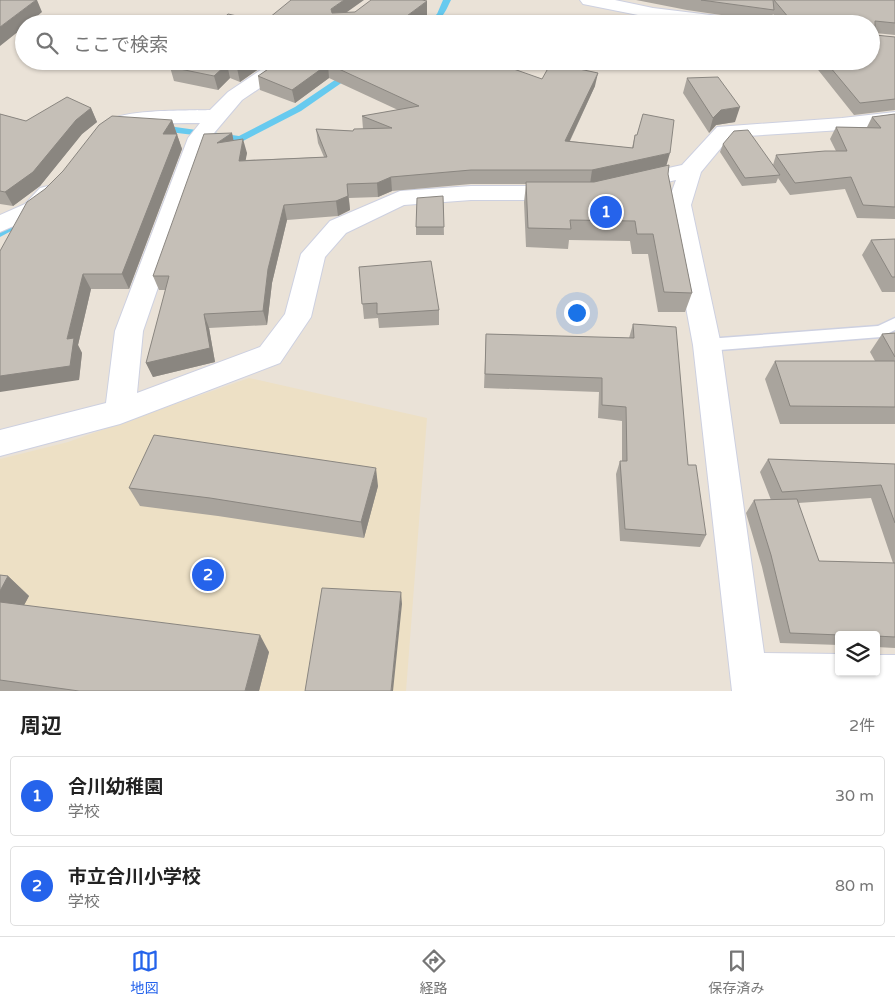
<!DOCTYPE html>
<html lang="ja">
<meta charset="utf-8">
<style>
body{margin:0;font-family:"Varela Round","Noto Sans JP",sans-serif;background:#f2f2f2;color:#222}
.controls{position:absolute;right:15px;bottom:15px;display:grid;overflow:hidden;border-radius:5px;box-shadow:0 1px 4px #0004}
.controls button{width:45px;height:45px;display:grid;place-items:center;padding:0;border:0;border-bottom:1px solid #e0e0e0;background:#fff;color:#222;font:25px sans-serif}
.you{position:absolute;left:576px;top:312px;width:18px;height:18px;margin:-12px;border:4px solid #fff;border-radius:50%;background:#1a73e8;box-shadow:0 0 0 8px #1a73e833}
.badge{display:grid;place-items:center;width:32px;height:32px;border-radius:50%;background:#2563eb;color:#fff;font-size:16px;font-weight:700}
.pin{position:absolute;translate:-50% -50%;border:2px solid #fff;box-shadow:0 1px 5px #0006}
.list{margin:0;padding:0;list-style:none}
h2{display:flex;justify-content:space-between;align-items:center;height:65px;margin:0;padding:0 20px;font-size:21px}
h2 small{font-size:16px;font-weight:400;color:#767676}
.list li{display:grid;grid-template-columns:32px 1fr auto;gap:15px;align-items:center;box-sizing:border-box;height:80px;margin:0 10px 10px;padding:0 10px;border:1px solid #e0e0e0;border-radius:5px}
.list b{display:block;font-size:19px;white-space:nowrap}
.list p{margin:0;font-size:16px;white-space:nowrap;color:#767676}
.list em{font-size:16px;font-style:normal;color:#767676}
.icon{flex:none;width:28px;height:28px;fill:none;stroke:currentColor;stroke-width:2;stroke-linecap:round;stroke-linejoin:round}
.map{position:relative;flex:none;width:895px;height:691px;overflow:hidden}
.search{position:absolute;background:#fff;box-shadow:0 1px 4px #0004;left:15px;right:15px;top:15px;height:55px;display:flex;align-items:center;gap:12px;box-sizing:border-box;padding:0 18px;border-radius:28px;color:#767676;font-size:19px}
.sheet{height:245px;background:#fff}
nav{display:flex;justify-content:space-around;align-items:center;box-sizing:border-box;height:70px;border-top:1px solid #e0e0e0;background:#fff;font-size:14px;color:#767676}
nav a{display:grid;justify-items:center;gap:2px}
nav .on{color:#2563eb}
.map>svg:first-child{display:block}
.education{fill:#ede0c5}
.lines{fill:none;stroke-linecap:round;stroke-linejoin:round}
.stream{fill:#67caef;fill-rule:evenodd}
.service-casing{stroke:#cdd0e0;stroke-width:3}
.minor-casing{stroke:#cdd0e0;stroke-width:2}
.service{fill:#fff;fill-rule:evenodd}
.minor{fill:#fff;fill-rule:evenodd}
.wall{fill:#a9a49d;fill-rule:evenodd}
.shaded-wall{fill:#8a8680}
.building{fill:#c5bfb7;stroke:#8a8680}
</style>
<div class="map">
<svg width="895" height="691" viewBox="0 0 895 691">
<rect width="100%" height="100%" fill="#eae2d7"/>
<path class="education" d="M 249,378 L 427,418 L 406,691 L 0,691 L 0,459 L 68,442 Z"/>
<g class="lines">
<path class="stream" d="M 443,0 L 451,0 C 444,14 441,24 424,24 L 437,14 Z
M 363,61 L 373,61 L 301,111 L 243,141 L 161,131 L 157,128 L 161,125 L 239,136 L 295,107 Z
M 27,216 L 30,217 L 32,219 L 30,221 L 0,237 L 0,230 Z"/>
<g class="service-casing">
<path id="service" d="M 895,318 L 895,330 L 881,337 L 707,351 L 702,349 L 700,345 L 702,341 L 707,339 L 878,326 Z"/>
</g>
<g class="minor-casing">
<path id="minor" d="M 580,0 L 615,0 L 653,8 L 743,19 L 749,20 L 752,24 L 697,24 L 653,18 L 583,4 Z
M 274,61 L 296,61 L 294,65 L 242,100 L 209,139 L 143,331 L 137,393 L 260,347 L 285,314 L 301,254 L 330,221 L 400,191 L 471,186 L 562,186 L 570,188 L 573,193 L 570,198 L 562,200 L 471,200 L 404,205 L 346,233 L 325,257 L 311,317 L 280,363 L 120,424 L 0,456 L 0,430 L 106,403 L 115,331 L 188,138 L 200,123 C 183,123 166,123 149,124 C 135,125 116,133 104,130 L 101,126 C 113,108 188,111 210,110 L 228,92 Z
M 895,112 L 895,124 L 842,130 L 730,137 L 701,172 L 691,205 L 721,345 L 764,653 L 839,654 L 839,672 L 876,672 L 876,655 L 895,655 L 895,691 L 732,691 L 693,345 L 667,205 L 676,180 L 631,190 L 623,188 L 620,183 L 623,178 L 682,165 L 717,127 L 842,118 Z
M 48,186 L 56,188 L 59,193 L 41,214 L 0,232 L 0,215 L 25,204 L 40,188 Z"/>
</g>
<use href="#service" class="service"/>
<use href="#minor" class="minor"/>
</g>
<path class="wall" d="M 636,0 L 895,0 L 895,35 L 875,33 L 875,35 L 895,37 L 895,110 L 854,115 L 811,61 L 871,61 L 871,24 L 781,24 L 773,14 L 770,22 L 687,10 Z
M 270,61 L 240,82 L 230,78 L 218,90 L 174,81 L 170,67 Z
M 280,61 L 542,79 L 595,86 L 570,141 L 632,148 L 635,135 L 666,165 L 692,293 L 685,312 L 658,312 L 648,254 L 632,254 L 630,241 L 569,240 L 568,249 L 526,247 L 524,202 L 526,184 L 471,184 L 392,191 L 378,197 L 349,198 L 350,210 L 338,216 L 287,220 L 272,283 L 267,325 L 209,328 L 215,362 L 153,377 L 146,363 L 166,290 L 159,290 L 153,276 L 232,133 L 233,140 L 247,153 L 245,160 L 324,157 L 318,143 L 316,129 L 353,131 L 363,129 L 362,116 L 398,110 L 329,78 L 295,103 L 260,90 L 258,76 Z
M 687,78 L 735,122 L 716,125 L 709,133 L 683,93 Z
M 91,108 L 97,122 L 82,134 L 40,186 L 13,206 L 0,204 L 0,114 L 26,121 Z
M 895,114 L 895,219 L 857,218 L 845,189 L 790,195 L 778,178 L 776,183 L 742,186 L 720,152 L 723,144 L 773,165 L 776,155 L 836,151 L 830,139 L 836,127 L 867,127 L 872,117 Z
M 172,120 L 182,149 L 129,289 L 91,289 L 78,345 L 82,353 L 79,380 L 45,189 Z
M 443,196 L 444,235 L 416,235 L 416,227 Z
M 895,239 L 895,292 L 882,292 L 862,255 L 871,240 Z
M 359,267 L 439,310 L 439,325 L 379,328 L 378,318 L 364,319 Z
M 633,324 L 688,465 L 706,535 L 700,547 L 620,541 L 616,474 L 620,461 L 622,461 L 622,421 L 598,418 L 599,392 L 484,388 L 486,334 L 629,338 Z
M 895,333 L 895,424 L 780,424 L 765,379 L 775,361 L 875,361 L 870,352 L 882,334 Z
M 768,459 L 895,464 L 895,648 L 876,647 L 876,635 L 839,635 L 839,645 L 780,643 L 762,567 L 746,513 L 754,500 L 771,500 L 760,472 ZM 871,498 L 893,563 L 819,561 L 798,503 Z
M 378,486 L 364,538 L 218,516 L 140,506 L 129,488 Z
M 0,575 L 8,576 L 29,596 L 24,605 L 269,652 L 259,691 L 0,691 Z"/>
<path class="shaded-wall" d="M 36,0 L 37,0 L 42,12 L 28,24 L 24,24 L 24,27 L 0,46 L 0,27 Z
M 344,0 L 364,0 L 333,22 L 331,9 Z
M 427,1 L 427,15 L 415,24 L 396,24 Z
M 247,61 L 270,61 L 240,82 L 237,68 Z
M 227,64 L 230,78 L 218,90 L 214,76 Z
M 328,64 L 329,78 L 295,103 L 292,90 Z
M 598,73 L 595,86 L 563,155 L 565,141 Z
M 740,107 L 735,122 L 716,125 L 709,133 L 713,118 L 721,110 Z
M 91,108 L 97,122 L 82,134 L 40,186 L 13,206 L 5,192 L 76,120 Z
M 172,120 L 182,149 L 129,289 L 122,274 L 163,134 Z
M 232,133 L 235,147 L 217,143 Z
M 243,139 L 247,153 L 243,175 L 239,161 Z
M 670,153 L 666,167 L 590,184 L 592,170 Z
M 391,177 L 392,191 L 378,197 L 377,183 Z
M 347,184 L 350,210 L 338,216 L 336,201 Z
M 284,205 L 287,220 L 272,283 L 267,325 L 263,311 L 268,269 Z
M 83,274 L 91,289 L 78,345 L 82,353 L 79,380 L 0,392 L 0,376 L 67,339 Z
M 204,314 L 209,328 L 215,362 L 153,377 L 146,363 Z
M 376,468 L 378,486 L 364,538 L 361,522 Z
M 8,576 L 29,596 L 16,620 L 0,607 L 0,591 Z
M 401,592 L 402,604 L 393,691 L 391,691 Z
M 260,635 L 269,652 L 259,691 L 245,691 Z"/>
<path class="building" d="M 0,0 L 36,0 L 0,27 Z
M 291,0 L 344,0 L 331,9 L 332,13 L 355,12 L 371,0 L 422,0 L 427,1 L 396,24 L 217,24 L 228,14 L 264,22 Z
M 701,0 L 773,0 L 774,10 Z
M 774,0 L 895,0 L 895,23 L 875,21 L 875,35 L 895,37 L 895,99 L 860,103 L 825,61 L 871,61 L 871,24 L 794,24 Z
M 177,61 L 247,61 L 237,68 L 227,64 L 214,76 L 170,67 Z
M 280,61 L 491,61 L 542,79 L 551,63 L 598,73 L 565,141 L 633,148 L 635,135 L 637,135 L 643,114 L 674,120 L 670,153 L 592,170 L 471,170 L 391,177 L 377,183 L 347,184 L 348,196 L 336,201 L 284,205 L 268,269 L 263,311 L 204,314 L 210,348 L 146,363 L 169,276 L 153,276 L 204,134 L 232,133 L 217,143 L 243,139 L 239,161 L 327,157 L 316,129 L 353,131 L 354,129 L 392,128 L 362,116 L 419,106 L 328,64 L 292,90 L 258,76 Z
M 718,77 L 740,107 L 721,110 L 713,118 L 687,78 Z
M 67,97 L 91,108 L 76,120 L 33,172 L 5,192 L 0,191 L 0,114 L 26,121 Z
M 895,114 L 895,207 L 863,205 L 851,177 L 795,183 L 776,155 L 825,151 L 847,151 L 836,127 L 881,128 L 872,117 Z
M 112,116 L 172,120 L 163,134 L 177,134 L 122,274 L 83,274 L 67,339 L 74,338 L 70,366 L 0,376 L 0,251 L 27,202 L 45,189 L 63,171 L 99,125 Z
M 748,130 L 780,175 L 745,178 L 723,144 L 734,131 Z
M 669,165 L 668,174 L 692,293 L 664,292 L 653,234 L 637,234 L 635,221 L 570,220 L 571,229 L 528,228 L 526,182 L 594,182 Z
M 443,196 L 444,227 L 416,227 L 417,198 Z
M 895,239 L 895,277 L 892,277 L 871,240 Z
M 431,261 L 439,310 L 377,314 L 377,303 L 362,304 L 359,267 Z
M 633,324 L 676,327 L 688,465 L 696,465 L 706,535 L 625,529 L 620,461 L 627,461 L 626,407 L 602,405 L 602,378 L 485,374 L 486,334 L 634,338 Z
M 895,333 L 895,357 L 882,334 Z
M 775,361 L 895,361 L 895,407 L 790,406 Z
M 154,435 L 376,468 L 361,522 L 210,498 L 129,488 Z
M 768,459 L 895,464 L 895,523 L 881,485 L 782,492 Z
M 797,499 L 819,561 L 895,563 L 895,637 L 876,636 L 876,635 L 840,635 L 790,633 L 771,555 L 754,500 Z
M 0,575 L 8,576 L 0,591 Z
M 322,588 L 401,592 L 391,691 L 305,691 Z
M 0,602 L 260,635 L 245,691 L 79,691 L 0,680 Z"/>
</svg>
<div class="controls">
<button><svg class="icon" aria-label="layers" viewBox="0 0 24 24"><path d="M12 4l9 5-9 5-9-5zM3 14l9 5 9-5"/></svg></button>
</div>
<div class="you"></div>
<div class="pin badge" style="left:606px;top:212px">1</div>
<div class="pin badge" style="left:208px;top:575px">2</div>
<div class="search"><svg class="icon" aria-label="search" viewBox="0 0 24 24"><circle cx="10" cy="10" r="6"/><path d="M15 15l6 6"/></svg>ここで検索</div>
</div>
<section class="sheet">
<h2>周辺<small>2件</small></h2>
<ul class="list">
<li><span class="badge">1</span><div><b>合川幼稚園</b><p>学校</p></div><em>30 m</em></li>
<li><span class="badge">2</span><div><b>市立合川小学校</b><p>学校</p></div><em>80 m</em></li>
</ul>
</section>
<nav>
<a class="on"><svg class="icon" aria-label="map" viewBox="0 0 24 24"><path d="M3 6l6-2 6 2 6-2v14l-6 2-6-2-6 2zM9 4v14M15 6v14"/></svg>地図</a>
<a><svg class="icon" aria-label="directions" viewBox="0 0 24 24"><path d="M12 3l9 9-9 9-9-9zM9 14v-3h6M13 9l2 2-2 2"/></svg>経路</a>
<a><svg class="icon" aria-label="saved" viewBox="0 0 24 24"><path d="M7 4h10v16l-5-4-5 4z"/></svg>保存済み</a>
</nav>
